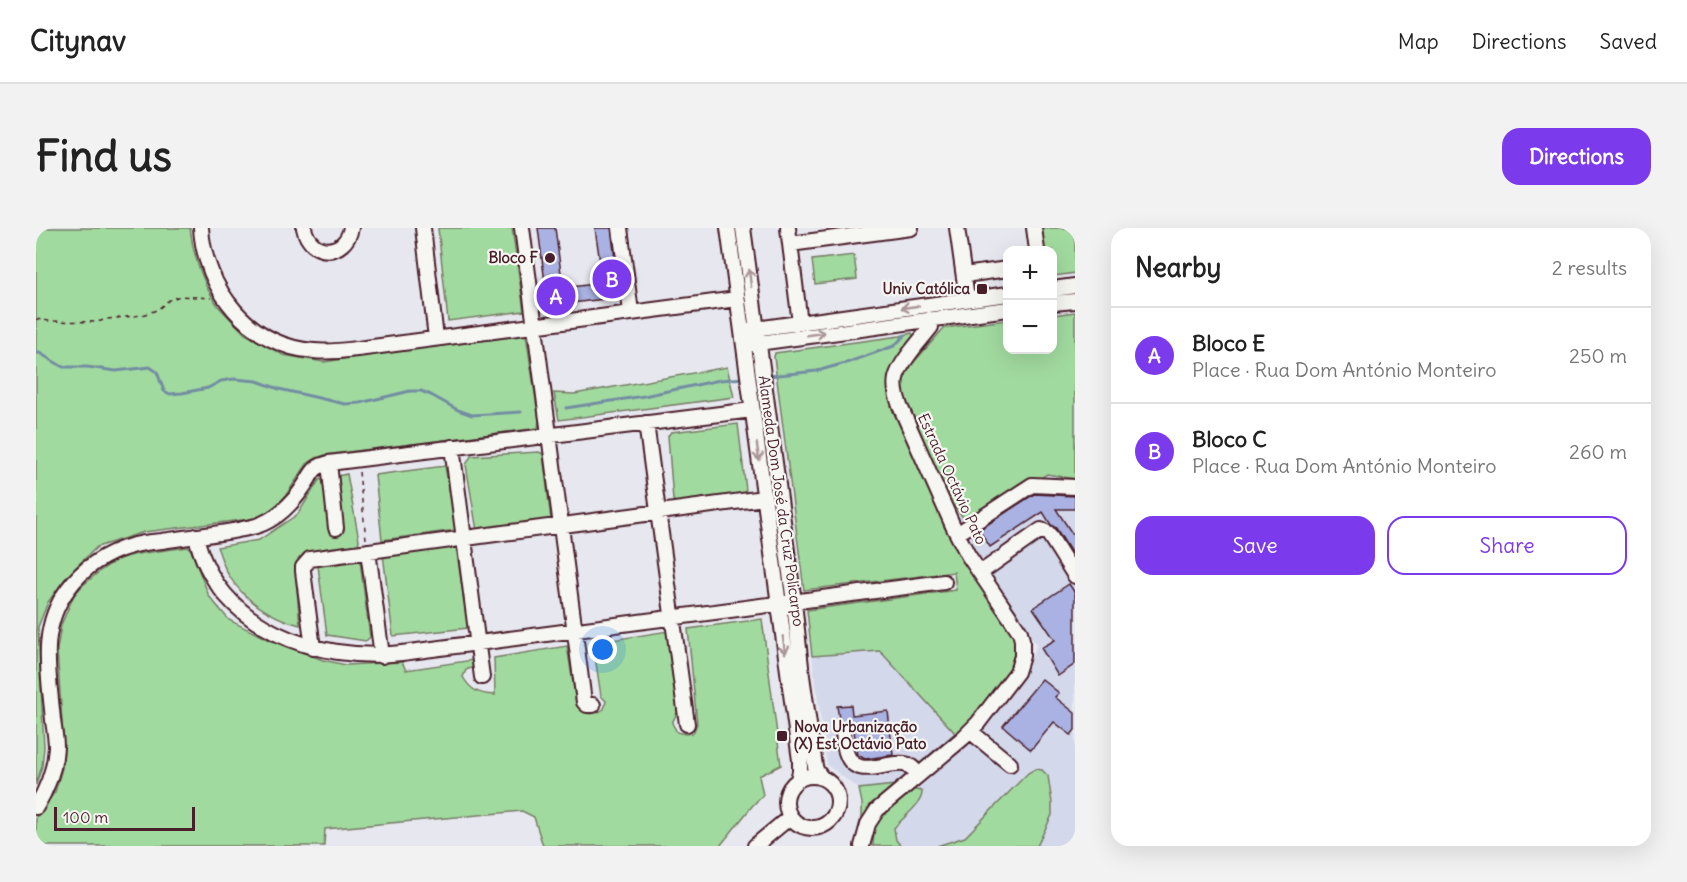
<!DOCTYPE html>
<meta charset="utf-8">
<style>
body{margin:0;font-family:Delius,sans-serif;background:#f2f2f2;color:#222}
.controls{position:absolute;right:18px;top:18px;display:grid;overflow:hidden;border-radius:12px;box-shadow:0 6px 24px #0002}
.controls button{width:54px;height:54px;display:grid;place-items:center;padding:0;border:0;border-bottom:2px solid #e0e0e0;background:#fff;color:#222;font:30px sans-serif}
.scale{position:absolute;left:18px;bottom:15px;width:141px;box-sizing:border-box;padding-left:6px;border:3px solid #4a1f2b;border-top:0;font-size:16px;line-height:21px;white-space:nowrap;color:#4a1f2b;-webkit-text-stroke:4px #f6f6f2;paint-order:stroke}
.you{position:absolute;left:567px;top:422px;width:21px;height:21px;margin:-15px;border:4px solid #fff;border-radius:50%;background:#1a73e8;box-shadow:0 0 0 9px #1a73e833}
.badge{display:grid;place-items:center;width:39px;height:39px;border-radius:50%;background:#7c3aed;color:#fff;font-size:20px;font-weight:700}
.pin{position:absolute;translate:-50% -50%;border:3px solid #fff;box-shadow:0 2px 6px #0006}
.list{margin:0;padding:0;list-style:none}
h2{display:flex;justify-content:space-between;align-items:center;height:78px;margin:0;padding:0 24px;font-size:26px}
h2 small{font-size:20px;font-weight:400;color:#767676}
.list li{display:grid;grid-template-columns:39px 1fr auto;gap:18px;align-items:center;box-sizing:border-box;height:96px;padding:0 24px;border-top:2px solid #e0e0e0}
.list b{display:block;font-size:22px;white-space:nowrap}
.list p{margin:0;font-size:20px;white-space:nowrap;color:#767676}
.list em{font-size:20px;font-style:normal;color:#767676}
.actions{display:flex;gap:12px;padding:18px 24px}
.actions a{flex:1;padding:14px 0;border:2px solid #7c3aed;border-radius:18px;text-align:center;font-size:21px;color:#7c3aed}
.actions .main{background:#7c3aed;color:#fff}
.map{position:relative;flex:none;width:1039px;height:618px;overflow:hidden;border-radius:18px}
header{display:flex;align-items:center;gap:36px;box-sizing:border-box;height:84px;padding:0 30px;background:#fff;border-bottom:2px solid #e0e0e0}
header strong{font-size:28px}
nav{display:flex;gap:33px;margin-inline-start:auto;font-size:21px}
.intro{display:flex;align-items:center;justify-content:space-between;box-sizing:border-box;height:144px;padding:0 36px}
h1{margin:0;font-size:42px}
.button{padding:15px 27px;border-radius:18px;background:#7c3aed;color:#fff;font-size:21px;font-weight:700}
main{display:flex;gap:36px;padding:0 36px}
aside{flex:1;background:#fff;border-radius:18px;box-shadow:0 6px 24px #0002}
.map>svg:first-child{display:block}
.built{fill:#d4d8eb}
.green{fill:#a1da9f;stroke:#767c65;stroke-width:1.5}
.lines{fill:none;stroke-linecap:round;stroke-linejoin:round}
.stream{stroke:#738da2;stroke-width:3}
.building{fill:#a9b2e2;stroke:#4a1f2b;stroke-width:1.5}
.minor-casing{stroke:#4a1f2b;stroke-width:18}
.path{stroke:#4a1f2b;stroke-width:1.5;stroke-dasharray:4.5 4.5;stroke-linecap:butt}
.minor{stroke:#f6f6f2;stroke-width:14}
.oneway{stroke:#a99598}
.poi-dot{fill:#4a1f2b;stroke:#f6f6f2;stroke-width:2}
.labels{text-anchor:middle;stroke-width:4.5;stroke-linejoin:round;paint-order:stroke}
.poi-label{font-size:15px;font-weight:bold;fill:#4a1f2b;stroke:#f6f6f2;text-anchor:end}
.street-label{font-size:15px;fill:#4a1f2b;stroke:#f6f6f2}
</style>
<header>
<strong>Citynav</strong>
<nav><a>Map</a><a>Directions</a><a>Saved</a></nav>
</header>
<div class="intro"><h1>Find us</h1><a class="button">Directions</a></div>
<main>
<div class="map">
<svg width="1039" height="618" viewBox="0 0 1039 618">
<rect width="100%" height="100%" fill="#e7e8ef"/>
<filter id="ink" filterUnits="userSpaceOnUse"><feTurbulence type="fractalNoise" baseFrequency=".0167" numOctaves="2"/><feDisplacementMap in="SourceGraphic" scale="12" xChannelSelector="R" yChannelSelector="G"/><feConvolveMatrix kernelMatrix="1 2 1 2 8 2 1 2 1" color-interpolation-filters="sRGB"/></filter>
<g filter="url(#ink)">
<path class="built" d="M 1012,241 L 1039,245 L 1039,615 L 1037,618 L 834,618 L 835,608 L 848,587 L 889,554 L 946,497 L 993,433 L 1001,418 L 935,317 L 921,289 Z
M 844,422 L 920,505 L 859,557 L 823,561 L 791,537 L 776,428 Z"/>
<path class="green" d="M 0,0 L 154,0 L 157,19 L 162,37 L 171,60 L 182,78 L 209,106 L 247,127 L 288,134 L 326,128 L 490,107 L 503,192 L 502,200 L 289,227 L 280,230 L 271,236 L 248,270 L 239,279 L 222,290 L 108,304 L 61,319 L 43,336 L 28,352 L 12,374 L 2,399 L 8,519 L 6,538 L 0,557 Z
M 402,0 L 476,0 L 488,83 L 412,93 Z
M 1004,0 L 1039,0 L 1039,45 L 1018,48 L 1017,40 L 1017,22 L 1007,22 Z
M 818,27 L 821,51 L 779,56 L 776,32 Z
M 1039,84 L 1039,251 L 1011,246 L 931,294 L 916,276 L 876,193 L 865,161 L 871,142 L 908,100 L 971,92 L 972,122 L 1017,122 L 1017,87 Z
M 876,105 L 878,110 L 853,151 L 852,158 L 916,306 L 980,410 L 981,438 L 946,484 L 884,540 L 882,537 L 919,505 L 844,423 L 776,428 L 771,382 L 920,362 L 918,344 L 768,362 L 738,129 L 739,125 L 864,108 Z
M 691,139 L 698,169 L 523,192 L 518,165 L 538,166 Z
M 702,196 L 710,262 L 707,266 L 641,275 L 637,272 L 632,208 L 635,204 Z
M 503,224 L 507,226 L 515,292 L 441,303 L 430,237 L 435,228 Z
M 409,238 L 420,302 L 346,312 L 339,247 Z
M 311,246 L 323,312 L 322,317 C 298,320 273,317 259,339 L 264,397 C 236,390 207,372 192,346 C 187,338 185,328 181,319 L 223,312 L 262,286 L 283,252 Z
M 420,318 L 432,400 L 357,408 L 347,326 Z
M 152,319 L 155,322 L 173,368 L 193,392 L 233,412 L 287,432 L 310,437 L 366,434 L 370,442 L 437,432 L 438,437 L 435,440 L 430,442 L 427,449 C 435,463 443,466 459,467 L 458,430 L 531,418 L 540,474 C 545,487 556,489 568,481 L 570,473 L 565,468 L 557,415 L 632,403 L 643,481 L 636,495 L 641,504 L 649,506 L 657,505 L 661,496 L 652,401 L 726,391 L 745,537 L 723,548 L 727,567 L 717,577 L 684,618 L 507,618 L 498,589 L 486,583 L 289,601 L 288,618 L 0,618 L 0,589 L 19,564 L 26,540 L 28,522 L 21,422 L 25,397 L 38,367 L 47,357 L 64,343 L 82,331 L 101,326 Z
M 324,333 L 334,409 L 330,413 L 291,407 L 282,338 Z
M 999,541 L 1006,542 L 1012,548 L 1016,575 L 1016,587 L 1001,618 L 901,618 L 929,609 L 992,545 Z
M 873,545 L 876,548 L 826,590 L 826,575 L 823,561 L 859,557 Z
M 873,561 L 886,563 C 887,576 867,589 858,600 L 860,612 L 865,618 L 837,618 L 838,602 L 845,587 Z"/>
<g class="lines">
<path class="stream" d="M 0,123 L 27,139 L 51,139 L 80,143 L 114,139 L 121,144 L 128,163 L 134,166 L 146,165 L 172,160 L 185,153 L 198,151 L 221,153 L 243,161 L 309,176 L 324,175 L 374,163 L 385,163 L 395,167 L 422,182 L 436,187 L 485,184
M 733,148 L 781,143 L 813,134 L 858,118 L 869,107
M 530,180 L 608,168 L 684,152 L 708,150"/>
</g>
<path class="building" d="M 502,0 L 519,0 L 527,60 L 567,55 L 559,0 L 575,0 L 584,69 L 512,78 Z
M 998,266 L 1039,268 L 1039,281 L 1020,281 L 1039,310 L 1039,331 L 1020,300 L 1015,297 L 1007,284 L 954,319 L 943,302 Z
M 1033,356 L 1039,365 L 1039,436 L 1022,448 L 1005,420 L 1019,412 L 997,380 Z
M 1006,451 L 1023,465 L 1019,469 L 1039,485 L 1039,502 L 1035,507 L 1018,494 L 995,522 L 967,498 Z
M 815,477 L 816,487 L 852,483 L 857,527 L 829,531 L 822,527 L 817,497 L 804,497 L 801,478 Z"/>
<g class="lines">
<g class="minor-casing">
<path id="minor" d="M 165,0 C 169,61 213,118 278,123 C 295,125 312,122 329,120 L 701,71
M 268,0 C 274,29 309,29 315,0
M 387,0 L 400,110
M 486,0 L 548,474 L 551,477 L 557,477
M 584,0 L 595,84
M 692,0 L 764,532 L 764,544 L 762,551
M 707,0 L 758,374 L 766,448 L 779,538 L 780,542 L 785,549
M 752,0 L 764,95
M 921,0 L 931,71
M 998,0 L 1001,22
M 754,16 L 875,0
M 928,47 L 972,41
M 1017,61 L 1039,58
M 1017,75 L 1039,73
M 712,102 L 972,66
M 715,116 L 972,81
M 610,195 L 651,496
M 416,219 L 446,449
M 293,235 L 300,300
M 921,306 L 996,257 L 1039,259
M 160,308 C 181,400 281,435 366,425 L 908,354
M 332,323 L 346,428
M 944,345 L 1005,302 L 1012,305 L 1039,348
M 277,420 L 267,343 L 267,339 L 274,331 L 728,270
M 934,503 L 974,536
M 807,505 C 808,511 808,518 810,524 C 819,553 849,533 868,536 C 875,537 879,542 883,547
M750 574a26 26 0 1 1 52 0a26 26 0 1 1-52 0Z
M 0,579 C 11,561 19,540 20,519 C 20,510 18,501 17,492 C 13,445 2,401 32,361 C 47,340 70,325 95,318 C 104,315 116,314 126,313 C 157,308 190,306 220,298 C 240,292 257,275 268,258 C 277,245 276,239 293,235 L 716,182
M 719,618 L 754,589
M 826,618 L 832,596 L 841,582 L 927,510 L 942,495 L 981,444 L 986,428 L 986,412 L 984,404 L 932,327 L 917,298 L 864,178 C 861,169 858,160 860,150 C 864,134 885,112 895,99 L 894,91"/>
</g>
<path class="path" d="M 0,91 L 13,93 L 61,94 L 71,91 L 106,87 L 121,82 L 133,72 L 144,68 L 175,70
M 323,244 L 330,311"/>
<use href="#minor" class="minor"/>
</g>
<defs><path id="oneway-shaft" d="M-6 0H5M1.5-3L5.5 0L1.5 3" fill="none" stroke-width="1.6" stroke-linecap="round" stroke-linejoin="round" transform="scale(1.5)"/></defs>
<g class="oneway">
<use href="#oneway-shaft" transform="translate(714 50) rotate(-97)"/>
<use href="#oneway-shaft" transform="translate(874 79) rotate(172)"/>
<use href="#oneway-shaft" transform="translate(780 106) rotate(-8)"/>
<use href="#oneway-shaft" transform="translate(722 224) rotate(82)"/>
<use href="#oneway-shaft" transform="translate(748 417) rotate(82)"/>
</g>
</g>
<g class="poi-dot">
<circle cx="514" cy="30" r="6"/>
<rect x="940" y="55" width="12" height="12" rx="3"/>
<rect x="740" y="502" width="12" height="12" rx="3"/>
</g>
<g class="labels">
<g class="poi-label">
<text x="502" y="35">Bloco F</text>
<text x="934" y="66">Univ Católica</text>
<text x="758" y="504" text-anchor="start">Nova Urbanização<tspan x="758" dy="17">(X) Est Octávio Pato</tspan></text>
</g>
<g class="street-label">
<text transform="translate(916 251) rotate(65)" y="5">Estrada Octávio Pato</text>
<text transform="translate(745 273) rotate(82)" y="5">Alameda Dom José da Cruz Policarpo</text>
</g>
</g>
</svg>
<div class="controls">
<button>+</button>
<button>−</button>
</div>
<div class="scale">100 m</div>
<div class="you"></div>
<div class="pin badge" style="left:520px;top:68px">A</div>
<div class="pin badge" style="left:576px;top:51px">B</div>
</div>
<aside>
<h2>Nearby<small>2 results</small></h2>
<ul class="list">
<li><span class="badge">A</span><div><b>Bloco E</b><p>Place · Rua Dom António Monteiro</p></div><em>250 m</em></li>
<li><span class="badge">B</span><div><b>Bloco C</b><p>Place · Rua Dom António Monteiro</p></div><em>260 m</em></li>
</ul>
<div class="actions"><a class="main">Save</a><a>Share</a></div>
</aside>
</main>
